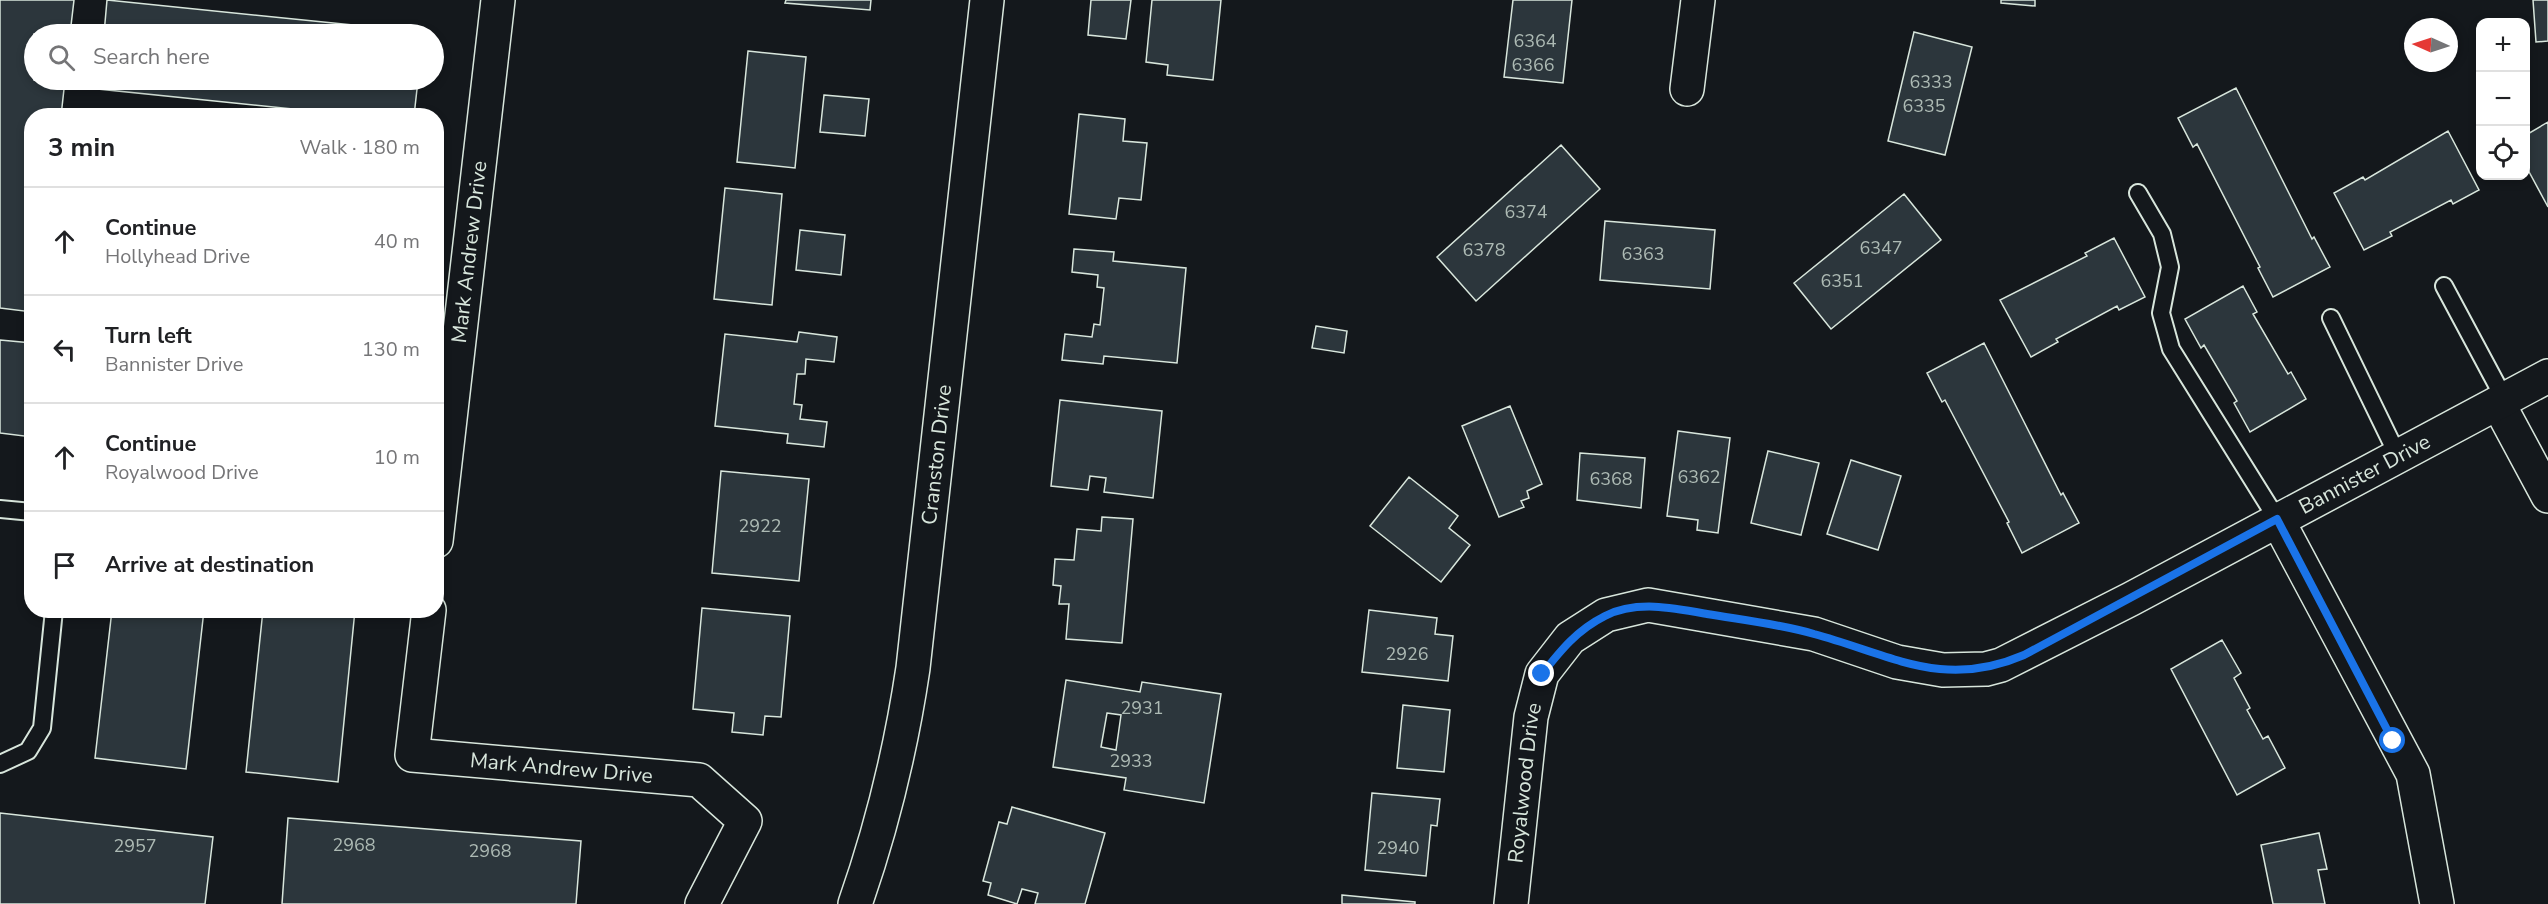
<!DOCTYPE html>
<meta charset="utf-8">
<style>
body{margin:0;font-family:"Nunito Sans",sans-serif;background:#f6f6f6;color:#202124}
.controls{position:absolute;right:18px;top:18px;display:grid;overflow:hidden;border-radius:12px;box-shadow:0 3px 9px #0003}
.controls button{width:54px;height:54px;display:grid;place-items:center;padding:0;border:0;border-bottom:2px solid #e0e0e0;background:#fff;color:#202124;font:30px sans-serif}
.compass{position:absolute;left:2404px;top:18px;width:54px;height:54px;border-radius:50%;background:#fff;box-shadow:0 3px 9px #0003;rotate:273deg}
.stop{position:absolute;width:18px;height:18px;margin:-14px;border:4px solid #1a73e8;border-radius:50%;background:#fff}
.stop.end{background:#1a73e8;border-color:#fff;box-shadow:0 2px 6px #0008}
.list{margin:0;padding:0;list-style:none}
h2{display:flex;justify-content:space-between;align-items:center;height:78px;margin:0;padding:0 24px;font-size:26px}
h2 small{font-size:20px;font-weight:400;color:#757577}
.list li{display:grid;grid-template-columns:39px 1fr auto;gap:18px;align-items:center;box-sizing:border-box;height:108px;padding:0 24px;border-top:2px solid #e0e0e0}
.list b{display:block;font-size:22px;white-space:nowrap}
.list p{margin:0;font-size:20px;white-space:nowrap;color:#757577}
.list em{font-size:20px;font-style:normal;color:#757577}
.icon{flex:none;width:33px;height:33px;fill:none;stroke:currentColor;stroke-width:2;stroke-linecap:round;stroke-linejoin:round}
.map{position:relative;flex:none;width:2548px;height:904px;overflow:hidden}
.search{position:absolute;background:#fff;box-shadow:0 3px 9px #0003;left:24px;top:24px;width:420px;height:66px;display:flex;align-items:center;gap:15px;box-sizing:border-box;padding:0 21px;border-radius:33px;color:#757577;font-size:22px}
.panel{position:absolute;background:#fff;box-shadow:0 3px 9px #0003;left:24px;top:108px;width:420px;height:510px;border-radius:24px}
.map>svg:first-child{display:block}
.building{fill:#2c363c;stroke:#d8e6dc;stroke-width:1.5;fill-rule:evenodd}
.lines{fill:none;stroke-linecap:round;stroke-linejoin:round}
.lane-casing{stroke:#d8e6dc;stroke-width:20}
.street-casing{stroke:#d8e6dc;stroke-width:36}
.secondary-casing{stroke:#d8e6dc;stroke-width:36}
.lane{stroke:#14181c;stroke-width:16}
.street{stroke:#14181c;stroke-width:33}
.secondary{stroke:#14181c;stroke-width:33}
.route{stroke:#1a73e8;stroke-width:8}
.labels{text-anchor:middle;stroke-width:4.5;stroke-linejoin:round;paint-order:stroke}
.number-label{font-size:18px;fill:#adbab4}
.street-label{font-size:21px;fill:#d8e6dc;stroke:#14181c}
</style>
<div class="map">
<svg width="2548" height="904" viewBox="0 0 2548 904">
<rect width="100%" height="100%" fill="#14181c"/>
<path class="building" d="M 0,0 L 74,0 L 70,34 L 34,34 L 34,80 L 65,80 L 61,116 L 32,116 L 32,312 L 0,308 Z
M 107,0 L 422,32 L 422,34 L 104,34 Z
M 786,0 L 871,0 L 870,10 L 785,3 Z
M 1091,0 L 1131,0 L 1126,39 L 1088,35 Z
M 1152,0 L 1221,0 L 1213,80 L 1167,75 L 1168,65 L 1146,62 Z
M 1513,0 L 1572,0 L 1563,83 L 1504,77 Z
M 2001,0 L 2035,0 L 2035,6 L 2001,3 Z
M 2533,0 L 2548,0 L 2548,41 L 2536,42 Z
M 1914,32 L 1972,47 L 1945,155 L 1888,141 Z
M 748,51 L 806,57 L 795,168 L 737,162 Z
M 99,80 L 418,80 L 414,116 L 361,116 L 98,89 Z
M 2236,88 L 2312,239 L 2314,237 L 2330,267 L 2273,297 L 2258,268 L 2260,267 L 2197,144 L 2193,147 L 2178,118 Z
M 824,95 L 869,99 L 865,136 L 820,132 Z
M 1079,114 L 1125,119 L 1123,141 L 1147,143 L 1141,200 L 1119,198 L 1116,219 L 1069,214 Z
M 2548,122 L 2548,207 L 2528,170 L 2526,172 L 2526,135 Z
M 2448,131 L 2479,190 L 2453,204 L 2451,200 L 2390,232 L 2392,236 L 2364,250 L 2334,193 L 2363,177 L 2365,180 Z
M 1561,145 L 1600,189 L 1476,301 L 1437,257 Z
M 725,188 L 782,194 L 772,305 L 714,299 Z
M 1904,194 L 1941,240 L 1831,329 L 1794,283 Z
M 1605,221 L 1715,230 L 1710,289 L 1600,280 Z
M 800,230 L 845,235 L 841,275 L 796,270 Z
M 2114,238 L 2145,297 L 2119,310 L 2117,306 L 2056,339 L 2058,342 L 2031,357 L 2000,300 L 2087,256 L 2085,253 Z
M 1074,249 L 1114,252 L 1113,261 L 1186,268 L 1177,363 L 1104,356 L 1103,364 L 1062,360 L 1065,334 L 1092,337 L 1094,324 L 1100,325 L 1104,288 L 1097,287 L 1098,275 L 1072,272 Z
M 2243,286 L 2257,312 L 2253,314 L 2288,374 L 2291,372 L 2306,399 L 2250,432 L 2234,403 L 2237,401 L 2204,345 L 2201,348 L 2185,319 Z
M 1316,326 L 1347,331 L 1344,353 L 1312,348 Z
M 799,332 L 837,337 L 834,362 L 806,359 L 805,374 L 797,374 L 794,404 L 802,405 L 800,419 L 827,422 L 824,447 L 787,443 L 788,434 L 715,426 L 725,334 L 797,342 Z
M 0,340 L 32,343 L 32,437 L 0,433 Z
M 1984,343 L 2061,495 L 2063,493 L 2079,523 L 2022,553 L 2007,523 L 2009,522 L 1945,400 L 1942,402 L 1927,373 Z
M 1060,400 L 1162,411 L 1153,498 L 1104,492 L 1106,478 L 1090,476 L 1088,490 L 1051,486 Z
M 1510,406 L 1542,484 L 1527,491 L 1529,498 L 1521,501 L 1524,507 L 1499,517 L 1462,426 Z
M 1678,431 L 1730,438 L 1718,533 L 1697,530 L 1698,520 L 1667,516 Z
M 1768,451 L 1819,463 L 1801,535 L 1751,523 Z
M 1580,453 L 1645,458 L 1641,508 L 1577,500 Z
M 1851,460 L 1901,476 L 1878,550 L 1827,534 Z
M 721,471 L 809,479 L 799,581 L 712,573 Z
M 1409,477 L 1458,516 L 1449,528 L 1470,545 L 1441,582 L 1370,526 Z
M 1102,517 L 1133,519 L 1122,643 L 1066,639 L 1069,604 L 1059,604 L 1061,586 L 1053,585 L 1055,559 L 1074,560 L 1077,529 L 1101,531 Z
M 702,608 L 790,616 L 781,717 L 765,716 L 763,735 L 732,732 L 734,713 L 693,709 Z
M 112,610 L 204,610 L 186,769 L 95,758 Z
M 263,610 L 355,610 L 338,782 L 246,772 Z
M 1369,610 L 1437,618 L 1435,634 L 1453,636 L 1448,681 L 1362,672 Z
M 2222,640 L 2241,673 L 2234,678 L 2250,708 L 2247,710 L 2263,739 L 2268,736 L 2285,768 L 2237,795 L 2171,669 Z
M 1066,680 L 1140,692 L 1142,682 L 1221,694 L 1204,803 L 1124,790 L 1126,778 L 1053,767 ZM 1107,713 L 1121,715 L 1116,750 L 1101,747 Z
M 1403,705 L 1450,710 L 1444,772 L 1397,768 Z
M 1372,793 L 1440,799 L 1437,826 L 1431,825 L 1426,876 L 1365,870 Z
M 1012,807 L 1105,833 L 1085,904 L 1035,904 L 1038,893 L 1022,889 L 1017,904 L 988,895 L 991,883 L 983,881 L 999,822 L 1007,824 Z
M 0,813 L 213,837 L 205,904 L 0,904 Z
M 288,818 L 581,841 L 576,904 L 282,904 Z
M 2319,833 L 2327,869 L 2318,870 L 2325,904 L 2273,904 L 2261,845 Z
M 1342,895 L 1415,902 L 1415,904 L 1342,904 Z"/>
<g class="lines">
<g class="lane-casing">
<path id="lane" d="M 2138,193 L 2162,234 L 2170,267 L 2161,313 L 2171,349 L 2277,519
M 2444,286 L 2505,400
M 2331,318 L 2398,456
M 0,509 L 32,512
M 0,764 L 28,751 L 42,728 L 54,610"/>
</g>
<g class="street-casing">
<g id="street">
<path d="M 1687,89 L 1698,0"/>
<path d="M 2498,403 L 2548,496"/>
<path d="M 2277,519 L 2413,774 L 2437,904"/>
<path id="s1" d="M 436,541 L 498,0"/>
<path id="s2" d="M 429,610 L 412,755 L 699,780 L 745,821 L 702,904"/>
<path id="s3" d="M 1511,904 L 1531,717 L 1542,674 L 1570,638 L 1606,615 L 1648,605 L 1814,634 L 1897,662 L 1943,670 L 1986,669 L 2001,665 L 2131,599 L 2548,376"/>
</g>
</g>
<g class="secondary-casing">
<g id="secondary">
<path id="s4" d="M 855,904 C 882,827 901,749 913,668 L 987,0"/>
</g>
</g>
<use href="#lane" class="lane"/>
<use href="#street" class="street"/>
<use href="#secondary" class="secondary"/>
</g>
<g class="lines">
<path class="route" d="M 1542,674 C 1561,650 1577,630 1605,616 C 1636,600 1675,608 1707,614 C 1743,620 1780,624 1814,634 C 1892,655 1943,690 2024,655 L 2277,519 L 2393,741"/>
</g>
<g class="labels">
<g class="number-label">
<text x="1535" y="47">6364</text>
<text x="1533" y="71">6366</text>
<text x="1931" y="88">6333</text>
<text x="1924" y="112">6335</text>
<text x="1526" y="218">6374</text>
<text x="1881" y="254">6347</text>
<text x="1484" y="256">6378</text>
<text x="1643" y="260">6363</text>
<text x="1842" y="287">6351</text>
<text x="1699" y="483">6362</text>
<text x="1611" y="485">6368</text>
<text x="760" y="532">2922</text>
<text x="1407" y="660">2926</text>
<text x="1142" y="714">2931</text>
<text x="1131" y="767">2933</text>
<text x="354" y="851">2968</text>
<text x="135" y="852">2957</text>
<text x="1398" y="854">2940</text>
<text x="490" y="857">2968</text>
</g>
<g class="street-label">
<text dy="7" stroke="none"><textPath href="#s1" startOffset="291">Mark Andrew Drive</textPath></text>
<text dy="7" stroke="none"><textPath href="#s4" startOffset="458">Cranston Drive</textPath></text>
<text dy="7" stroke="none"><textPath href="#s3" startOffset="1136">Bannister Drive</textPath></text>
<text dy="7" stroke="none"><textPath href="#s2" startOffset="296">Mark Andrew Drive</textPath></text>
<text dy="7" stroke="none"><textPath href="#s3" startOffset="122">Royalwood Drive</textPath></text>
</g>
</g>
</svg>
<div class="controls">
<button>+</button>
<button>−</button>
<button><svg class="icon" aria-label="locate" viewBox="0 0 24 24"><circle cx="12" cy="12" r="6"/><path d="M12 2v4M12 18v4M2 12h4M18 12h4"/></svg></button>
</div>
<svg class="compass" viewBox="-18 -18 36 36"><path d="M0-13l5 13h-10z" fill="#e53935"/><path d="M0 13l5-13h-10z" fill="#757577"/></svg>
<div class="stop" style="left:2393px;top:741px"></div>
<div class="stop end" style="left:1542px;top:674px"></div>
<div class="search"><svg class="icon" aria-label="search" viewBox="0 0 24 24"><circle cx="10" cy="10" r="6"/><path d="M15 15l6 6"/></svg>Search here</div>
<section class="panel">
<h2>3 min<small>Walk · 180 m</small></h2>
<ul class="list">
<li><svg class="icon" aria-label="ahead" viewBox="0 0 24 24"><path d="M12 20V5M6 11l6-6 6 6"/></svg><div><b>Continue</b><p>Hollyhead Drive</p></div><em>40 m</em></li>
<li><svg class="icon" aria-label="left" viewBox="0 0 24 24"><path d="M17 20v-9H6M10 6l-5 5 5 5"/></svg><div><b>Turn left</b><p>Bannister Drive</p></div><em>130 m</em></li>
<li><svg class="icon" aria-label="ahead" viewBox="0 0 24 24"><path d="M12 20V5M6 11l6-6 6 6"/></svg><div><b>Continue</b><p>Royalwood Drive</p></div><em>10 m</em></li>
<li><svg class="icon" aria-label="arrive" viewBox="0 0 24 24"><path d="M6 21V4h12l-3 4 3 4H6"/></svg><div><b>Arrive at destination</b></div></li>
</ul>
</section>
</div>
